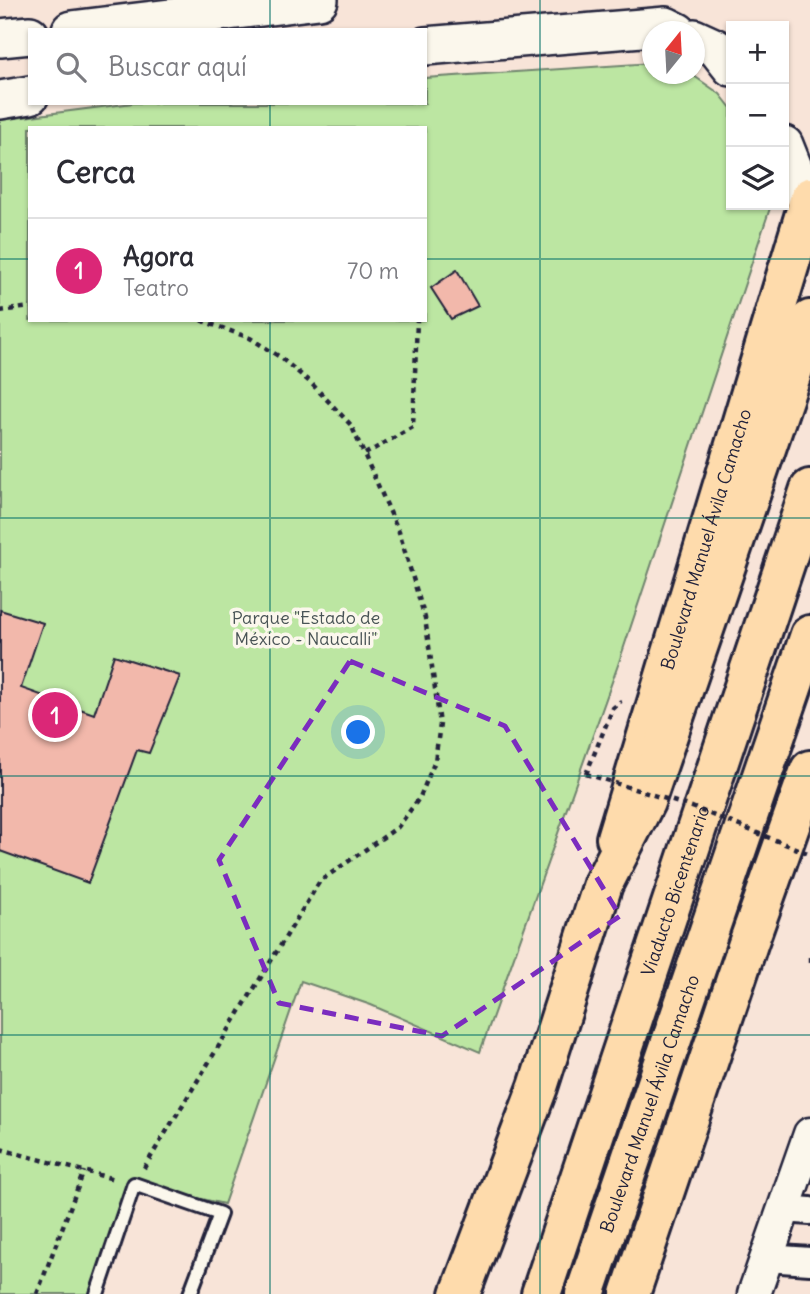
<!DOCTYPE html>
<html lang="es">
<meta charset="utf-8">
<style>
body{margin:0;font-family:Delius,sans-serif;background:#f2f2f3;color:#2b2b33}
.controls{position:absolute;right:21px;top:21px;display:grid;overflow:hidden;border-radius:0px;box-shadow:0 2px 5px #0004}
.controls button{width:63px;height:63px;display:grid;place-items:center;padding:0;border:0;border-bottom:2px solid #e1e1e2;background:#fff;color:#2b2b33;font:35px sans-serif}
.compass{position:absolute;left:642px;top:21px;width:63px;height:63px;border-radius:50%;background:#fff;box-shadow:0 2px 5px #0004;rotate:18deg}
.you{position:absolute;left:359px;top:733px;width:24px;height:24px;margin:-18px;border:5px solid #fff;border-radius:50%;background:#1a73e8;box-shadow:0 0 0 10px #1a73e833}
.badge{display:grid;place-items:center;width:46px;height:46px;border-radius:50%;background:#db2777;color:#fff;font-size:23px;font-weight:700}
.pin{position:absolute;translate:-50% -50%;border:4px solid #fff;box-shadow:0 2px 7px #0006}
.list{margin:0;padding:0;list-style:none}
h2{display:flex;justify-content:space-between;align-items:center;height:91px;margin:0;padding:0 28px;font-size:30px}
h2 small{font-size:23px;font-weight:400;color:#7c7c81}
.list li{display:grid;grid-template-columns:46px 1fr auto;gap:21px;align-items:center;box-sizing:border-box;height:105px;padding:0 28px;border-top:2px solid #e1e1e2}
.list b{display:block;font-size:26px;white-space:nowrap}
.list p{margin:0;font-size:23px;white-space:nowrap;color:#7c7c81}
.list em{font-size:23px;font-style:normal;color:#7c7c81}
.icon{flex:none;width:38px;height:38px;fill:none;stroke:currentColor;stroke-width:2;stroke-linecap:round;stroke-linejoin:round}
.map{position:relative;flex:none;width:810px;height:1294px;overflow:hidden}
.search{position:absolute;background:#fff;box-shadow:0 2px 5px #0004;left:28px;top:28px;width:399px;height:77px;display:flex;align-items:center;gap:18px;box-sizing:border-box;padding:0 24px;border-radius:0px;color:#7c7c81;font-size:26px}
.panel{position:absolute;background:#fff;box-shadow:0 2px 5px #0004;left:28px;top:126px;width:399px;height:196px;border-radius:0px}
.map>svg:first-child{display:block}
.green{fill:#bce6a2;stroke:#6f846e;stroke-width:2;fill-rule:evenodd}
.building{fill:#f2b8ab;stroke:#22223b;stroke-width:2}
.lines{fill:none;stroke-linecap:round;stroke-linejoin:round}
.service-casing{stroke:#22223b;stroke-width:18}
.minor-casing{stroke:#22223b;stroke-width:32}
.tertiary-casing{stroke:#22223b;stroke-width:37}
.secondary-casing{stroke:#22223b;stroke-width:42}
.primary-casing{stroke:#22223b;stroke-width:44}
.trunk-casing{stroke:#22223b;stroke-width:44}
.motorway-casing{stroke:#22223b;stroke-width:44}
.path{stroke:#22223b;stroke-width:4.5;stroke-dasharray:5 5;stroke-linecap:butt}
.service{stroke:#fbf7ec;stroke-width:12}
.minor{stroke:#fbf7ec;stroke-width:26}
.tertiary{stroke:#fbf7ec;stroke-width:32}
.secondary{stroke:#fbf7ec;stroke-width:37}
.primary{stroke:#fedbac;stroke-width:38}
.trunk{stroke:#fedbac;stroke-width:38}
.motorway{stroke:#fedbac;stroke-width:38}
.path-bridge{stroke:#22223b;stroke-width:4.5;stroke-dasharray:5 5;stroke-linecap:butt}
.marked{fill:none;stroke:#7b2cbf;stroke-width:5;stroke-dasharray:14 9;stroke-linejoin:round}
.grid{fill:none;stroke:#0f766e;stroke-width:2;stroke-opacity:0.55}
.labels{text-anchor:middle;stroke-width:7;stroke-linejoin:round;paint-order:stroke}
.street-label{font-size:18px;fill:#22223b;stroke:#fbf7ec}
.park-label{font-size:18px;fill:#485355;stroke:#fbf7ec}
</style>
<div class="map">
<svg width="810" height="1294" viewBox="0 0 810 1294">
<rect width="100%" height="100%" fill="#f8e4d8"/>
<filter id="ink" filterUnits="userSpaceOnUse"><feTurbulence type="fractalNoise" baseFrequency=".0143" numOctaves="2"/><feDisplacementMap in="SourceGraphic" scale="14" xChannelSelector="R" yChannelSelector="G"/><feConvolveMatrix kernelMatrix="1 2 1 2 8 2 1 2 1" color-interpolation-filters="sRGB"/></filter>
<g filter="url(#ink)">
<path class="green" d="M 652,63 L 652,74 L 691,74 L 720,94 L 731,108 L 731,205 L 771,205 L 618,665 L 480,1052 L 371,1005 L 301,981 L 224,1204 L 136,1184 L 97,1294 L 0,1294 L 0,120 L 133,103 L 425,103 L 425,78 ZM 30,128 L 425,128 L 425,320 L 30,320 Z"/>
<path class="building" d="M 457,270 L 478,306 L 451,319 L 431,288 Z
M 0,610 L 43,623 L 21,688 L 94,714 L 114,655 L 180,676 L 149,753 L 137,750 L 88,883 L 0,851 Z"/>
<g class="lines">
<g class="service-casing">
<path id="service" d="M 97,1294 L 134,1184 L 220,1214 L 190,1294"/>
</g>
<g class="minor-casing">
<path id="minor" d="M 784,1209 L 810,1211
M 767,1258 L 810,1261"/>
</g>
<g class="tertiary-casing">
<path id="tertiary" d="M 754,1294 L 810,1134"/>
</g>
<g class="secondary-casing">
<path id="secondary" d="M 71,30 L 319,0
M 0,38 L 30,35
M 694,38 L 716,48 L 731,67
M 425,46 L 666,26 L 678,32
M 0,100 L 30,95
M 784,145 L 808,205"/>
</g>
<g class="primary-casing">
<g id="primary">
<path id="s1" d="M 616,838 L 810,197"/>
<path d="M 630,1294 L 749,941 L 810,770"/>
</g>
</g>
<g class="trunk-casing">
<g id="trunk">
<path d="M 460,1294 L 538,1087 L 603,884 L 645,802 L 810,320"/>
<path id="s2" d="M 585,1294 L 810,635"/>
</g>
</g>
<g class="motorway-casing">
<g id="motorway">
<path id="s3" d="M 541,1294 L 810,489"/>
</g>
</g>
<path class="path" d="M 0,311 L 30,307
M 365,454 L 413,427 L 417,320
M 586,774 L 613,708 L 621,701
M 810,957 L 810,964
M 0,1149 L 114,1179
M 144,1168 L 320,881 L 398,827 L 420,797 L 435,761 L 440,724 L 425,618 L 399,532 L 351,425 L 311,383 L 280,357 L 250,338 L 200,320
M 37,1294 L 84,1171"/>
<use href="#service" class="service"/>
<use href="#minor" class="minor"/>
<use href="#tertiary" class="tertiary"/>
<use href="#secondary" class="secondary"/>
<use href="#primary" class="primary"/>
<use href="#trunk" class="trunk"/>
<use href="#motorway" class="motorway"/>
<path class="path-bridge" d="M 586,774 L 692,807 L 810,854"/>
</g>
</g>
<path class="marked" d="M 350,661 L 505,726 L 620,916 L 442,1036 L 279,1003 L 219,860 Z"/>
<path class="grid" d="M 270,0 L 270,30M 540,0 L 540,1294M 270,103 L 270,128M 0,259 L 30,259M 425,259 L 810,259M 270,320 L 270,1294M 0,518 L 810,518M 0,776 L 810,776M 0,1035 L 810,1035"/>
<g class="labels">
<g class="street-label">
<text dy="6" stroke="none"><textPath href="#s1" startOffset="312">Boulevard Manuel Ávila Camacho</textPath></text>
<text dy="6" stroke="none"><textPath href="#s3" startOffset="425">Viaducto Bicentenario</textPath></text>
<text dy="6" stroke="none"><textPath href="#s2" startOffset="201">Boulevard Manuel Ávila Camacho</textPath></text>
</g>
<g class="park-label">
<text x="306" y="624">Parque "Estado de<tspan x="306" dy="21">México - Naucalli"</tspan></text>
</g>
</g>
</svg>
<div class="controls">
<button>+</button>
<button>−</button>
<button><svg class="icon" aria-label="layers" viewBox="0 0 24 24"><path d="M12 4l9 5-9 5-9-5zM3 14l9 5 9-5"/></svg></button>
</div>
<svg class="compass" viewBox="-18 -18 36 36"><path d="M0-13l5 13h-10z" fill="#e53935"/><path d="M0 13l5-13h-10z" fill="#7c7c81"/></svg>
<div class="you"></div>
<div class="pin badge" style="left:55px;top:715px">1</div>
<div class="search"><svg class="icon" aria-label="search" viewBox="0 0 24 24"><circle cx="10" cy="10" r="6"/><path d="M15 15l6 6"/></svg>Buscar aquí</div>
<section class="panel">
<h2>Cerca<small></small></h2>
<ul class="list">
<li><span class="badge">1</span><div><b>Agora</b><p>Teatro</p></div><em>70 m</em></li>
</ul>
</section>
</div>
